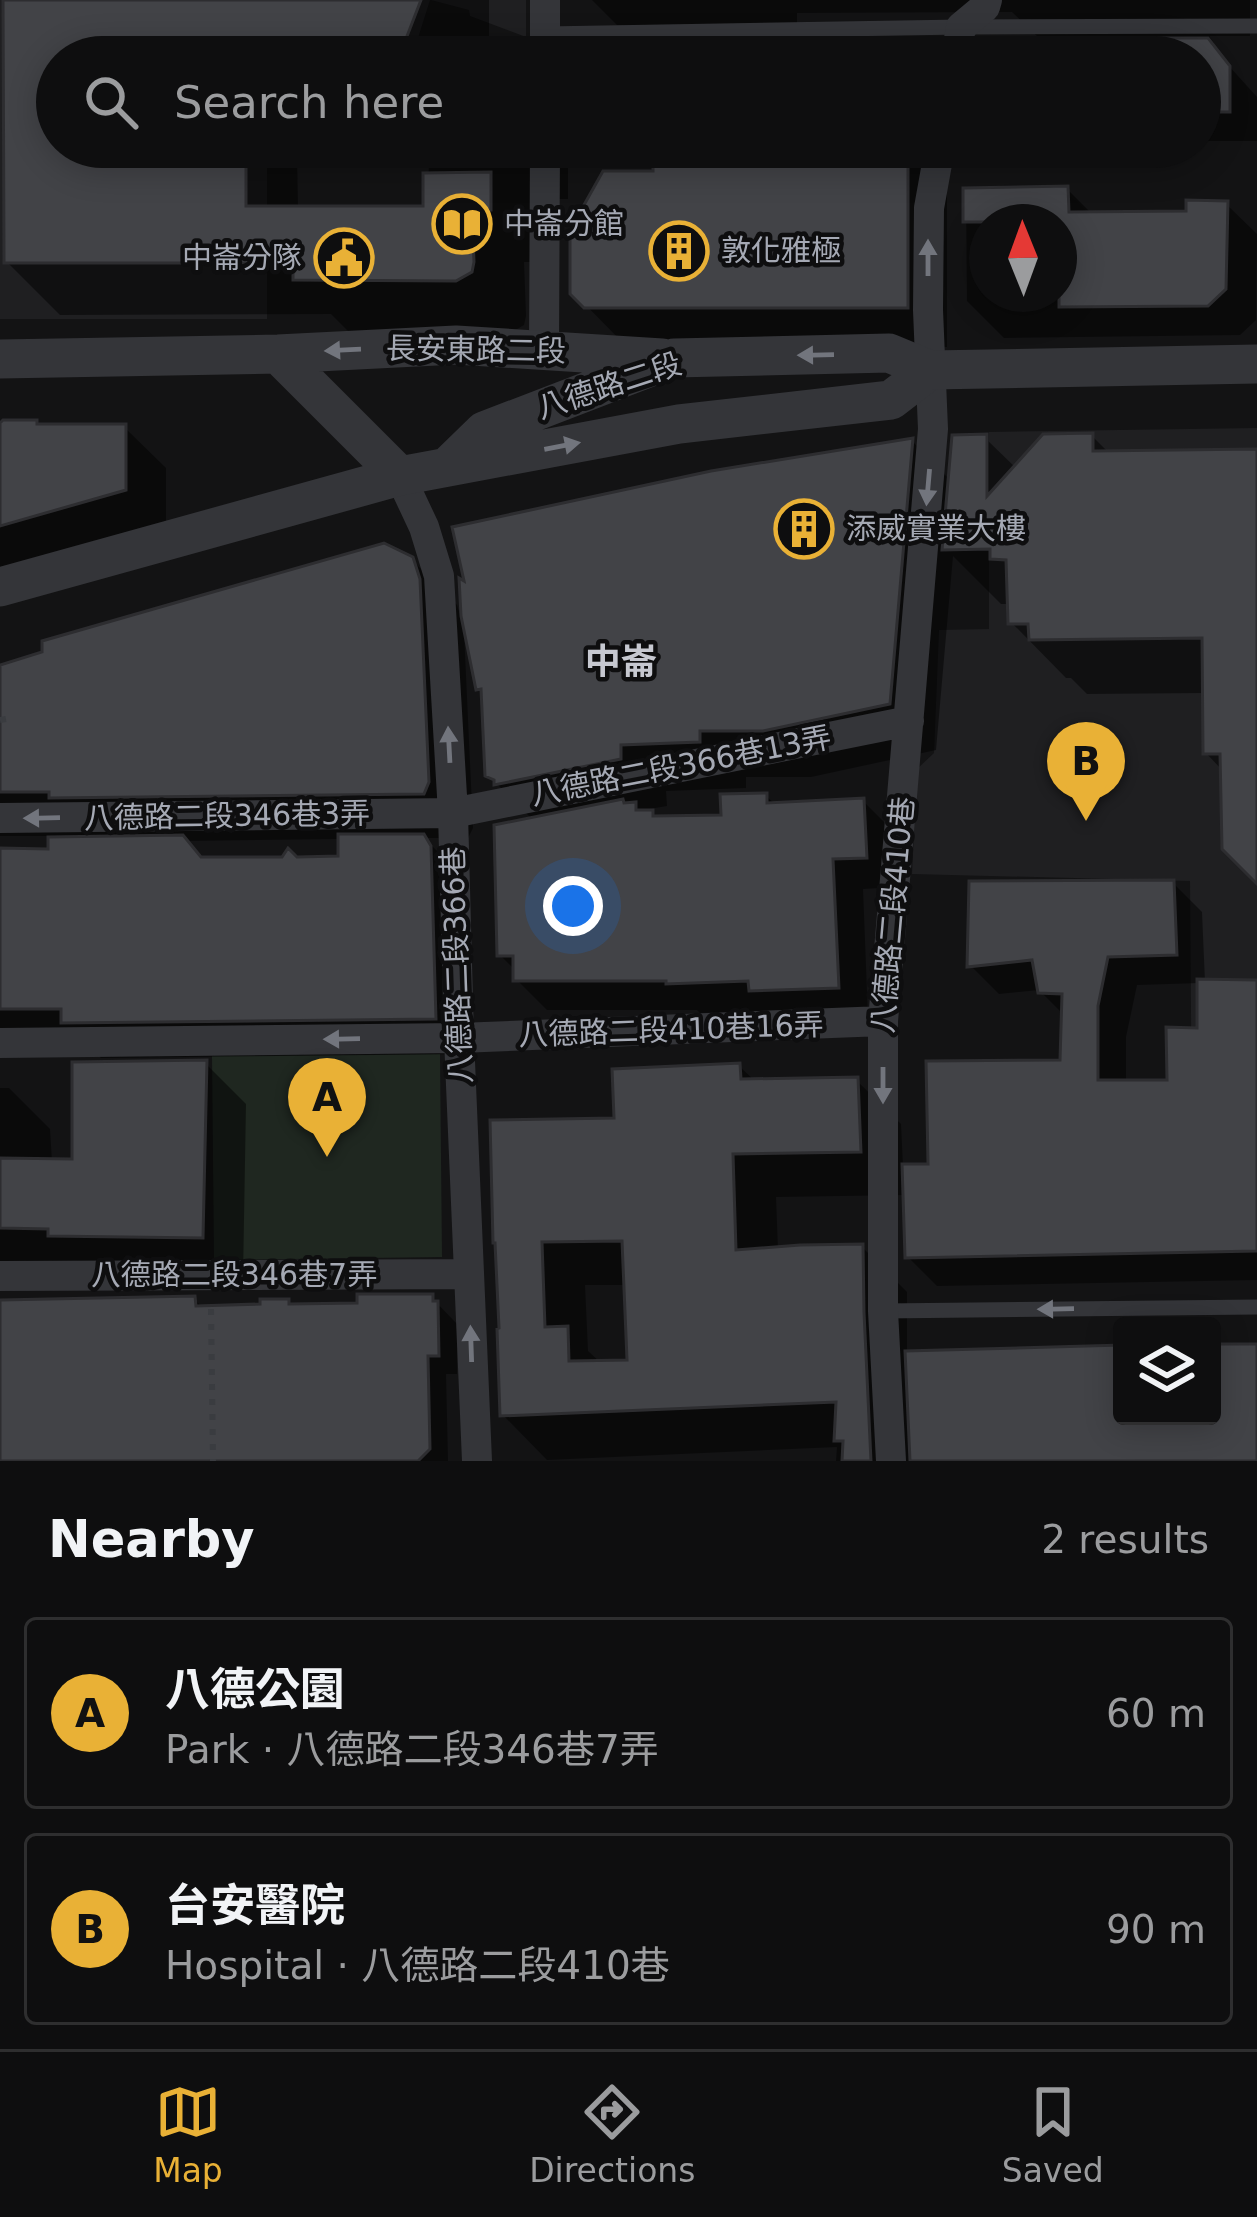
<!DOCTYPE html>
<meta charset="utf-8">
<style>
body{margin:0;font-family:"DejaVu Sans","Noto Sans TC",sans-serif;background:#171718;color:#f1f3f6}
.controls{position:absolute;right:36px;bottom:36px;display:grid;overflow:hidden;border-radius:12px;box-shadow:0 6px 30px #0003}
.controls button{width:108px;height:108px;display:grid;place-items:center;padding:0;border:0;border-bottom:3px solid #2e2e2f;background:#0e0e0f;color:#f1f3f6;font:60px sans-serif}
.compass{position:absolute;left:969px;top:204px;width:108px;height:108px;border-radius:50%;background:#0e0e0f;box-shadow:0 6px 30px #0003;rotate:359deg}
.you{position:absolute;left:573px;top:906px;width:42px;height:42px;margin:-30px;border:9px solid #fff;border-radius:50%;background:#1a73e8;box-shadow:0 0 0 18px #1a73e833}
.badge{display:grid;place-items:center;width:78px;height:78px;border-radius:50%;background:#e9b136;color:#111;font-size:39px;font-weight:700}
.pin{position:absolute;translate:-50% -99px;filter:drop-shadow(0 3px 6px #0008)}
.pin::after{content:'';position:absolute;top:63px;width:42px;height:36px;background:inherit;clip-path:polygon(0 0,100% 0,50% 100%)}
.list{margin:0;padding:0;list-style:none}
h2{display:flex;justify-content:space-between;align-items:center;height:156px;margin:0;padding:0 48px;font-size:51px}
h2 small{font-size:39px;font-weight:400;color:#9b9c9e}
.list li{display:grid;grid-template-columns:78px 1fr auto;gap:36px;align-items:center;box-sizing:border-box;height:192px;margin:0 24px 24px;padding:0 24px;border:3px solid #2e2e2f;border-radius:12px}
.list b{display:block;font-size:45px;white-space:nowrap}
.list p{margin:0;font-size:39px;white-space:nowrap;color:#9b9c9e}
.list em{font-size:39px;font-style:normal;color:#9b9c9e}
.icon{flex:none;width:66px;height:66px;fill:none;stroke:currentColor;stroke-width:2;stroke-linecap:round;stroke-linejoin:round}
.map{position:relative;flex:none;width:1257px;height:1461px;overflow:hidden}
.search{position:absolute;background:#0e0e0f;box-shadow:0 6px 30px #0003;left:36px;right:36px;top:36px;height:132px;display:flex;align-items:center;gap:30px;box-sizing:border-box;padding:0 42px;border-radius:66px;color:#9b9c9e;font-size:45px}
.sheet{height:588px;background:#0e0e0f}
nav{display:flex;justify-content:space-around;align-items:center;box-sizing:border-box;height:168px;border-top:3px solid #2e2e2f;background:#0e0e0f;font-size:33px;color:#9b9c9e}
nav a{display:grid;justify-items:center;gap:6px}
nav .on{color:#e9b136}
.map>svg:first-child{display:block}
.built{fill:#1f1f21}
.green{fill:#1f2720}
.shadow{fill:#0007;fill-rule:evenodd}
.building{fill:#424347;stroke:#2d2d30;stroke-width:3;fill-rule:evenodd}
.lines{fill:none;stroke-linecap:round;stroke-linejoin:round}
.path{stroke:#3a3c40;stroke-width:6;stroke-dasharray:6 9;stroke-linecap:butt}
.service{stroke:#343539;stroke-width:15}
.minor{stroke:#343539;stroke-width:30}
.tertiary{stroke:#343539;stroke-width:39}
.oneway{fill:#72757d}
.labels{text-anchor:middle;stroke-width:9;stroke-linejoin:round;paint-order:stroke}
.poi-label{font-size:30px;fill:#a5a9b4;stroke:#0e0e0f;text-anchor:start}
.street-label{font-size:30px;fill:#a5a9b4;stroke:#0e0e0f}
.quarter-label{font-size:36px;font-weight:bold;fill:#c6c8d0;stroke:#0e0e0f}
</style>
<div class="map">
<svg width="1257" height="1461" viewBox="0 0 1257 1461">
<rect width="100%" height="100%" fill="#131314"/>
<path class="built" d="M 0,0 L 430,0 L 412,57 L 57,57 L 57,147 L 267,147 L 267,319 L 0,319 Z
M 431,0 L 526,0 L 526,37 L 470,16 L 469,10 Z
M 1257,428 L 1257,1146 L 1192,1145 L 1190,881 L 912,874 L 917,769 L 934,753 L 939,630 L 989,629 L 989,432 Z"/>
<path class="green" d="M 440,1054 L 442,1257 L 214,1260 L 212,1056 Z"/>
<path class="shadow" d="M 6,0 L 489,0 L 489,36 L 511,36 L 532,57 L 57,57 L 57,147 L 568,147 L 568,199 L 543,199 L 543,262 L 524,262 L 526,316 L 524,325 L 510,333 L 349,332 L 331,314 L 60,315 L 7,262 ZM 430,151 L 426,209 L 298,209 L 297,152 Z
M 592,0 L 1250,0 L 1250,36 L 1209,36 L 1214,43 L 1208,43 L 1257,97 L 1257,141 L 1200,141 L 1200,57 L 1108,57 L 1108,36 L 1038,37 L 1012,12 L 797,13 L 797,26 L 617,25 Z
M 656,147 L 947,147 L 947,347 L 627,347 L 573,292 L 656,174 Z
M 1067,189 L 1093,215 L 1189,214 L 1226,204 L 1257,234 L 1256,320 L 1240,335 L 1004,338 L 967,301 L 966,191 ZM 987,222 L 1059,222 L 1059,294 L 987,294 Z
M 0,424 L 40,427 L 124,427 L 166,468 L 166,531 L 0,578 Z
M 1092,436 L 1110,454 L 1257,452 L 1257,880 L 1223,771 L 1206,753 L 1205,693 L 1087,694 L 1071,678 L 1066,678 L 1011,622 L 1010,604 L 1001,604 L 953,556 L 936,750 L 811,777 L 746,777 L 746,788 L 666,791 L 667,806 L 649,809 L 658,819 L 724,818 L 766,796 L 776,805 L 863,801 L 894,832 L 896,887 L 863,889 L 868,1018 L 773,1011 L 700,1013 L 697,1010 L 547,1010 L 516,979 L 516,971 L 500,955 L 533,820 L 488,775 L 485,694 L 479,688 L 467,632 L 464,632 L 473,828 L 468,838 L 424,838 L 460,874 L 471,1054 L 101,1058 L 87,1044 L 0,1045 L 0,851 L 51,852 L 51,836 L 0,836 L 0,668 L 411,559 L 457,605 L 462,621 L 464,621 L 912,441 L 951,481 L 985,438 L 1016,468 ZM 341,839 L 341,860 L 203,860 L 184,841 Z
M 1173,883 L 1202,912 L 1205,982 L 1257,983 L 1257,1280 L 937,1286 L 908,1257 L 906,1195 L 776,1197 L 778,1250 L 862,1247 L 907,1292 L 907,1354 L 1122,1350 L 1122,1416 L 1212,1416 L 1212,1348 L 1257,1347 L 1257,1461 L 836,1461 L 837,1447 L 547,1460 L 503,1415 L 498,1244 L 618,1121 L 739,1066 L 755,1081 L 856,1080 L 901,1124 L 903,1167 L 931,1167 L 1063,1063 L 1064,1015 L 1039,990 L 999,994 L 970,965 ZM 1200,983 L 1200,1031 L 1170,1083 L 1126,1083 L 1126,1037 L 1137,985 ZM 585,1285 L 627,1285 L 630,1363 L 601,1363 L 588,1351 Z
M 205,1063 L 246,1104 L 243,1278 L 0,1268 L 0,1088 L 9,1088 L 50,1129 L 52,1162 L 75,1162 Z
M 431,1297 L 457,1324 L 457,1374 L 446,1374 L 448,1461 L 0,1461 L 0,1303 L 194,1299 L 203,1308 L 288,1302 L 294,1307 L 360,1306 Z"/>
<path class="building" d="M 3,0 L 421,0 L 399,57 L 57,57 L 57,147 L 246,147 L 246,206 L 423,206 L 423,173 L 491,172 L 491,210 L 472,211 L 474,262 L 472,272 L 456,281 L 293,280 L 293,264 L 274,263 L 4,263 Z
M 1158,38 L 1208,38 L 1230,66 L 1230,112 L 1200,112 L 1200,57 L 1158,57 Z
M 653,147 L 908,147 L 908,308 L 584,308 L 570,294 L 570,230 L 603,171 L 653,171 Z
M 1068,186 L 1069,212 L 1186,211 L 1186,200 L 1228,201 L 1226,289 L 1208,306 L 1059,307 L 1059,222 L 963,222 L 963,188 Z
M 3,420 L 37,420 L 37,424 L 126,424 L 126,490 L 0,526 L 0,423 Z
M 1093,433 L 1093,451 L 1257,449 L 1257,884 L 1222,849 L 1220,754 L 1203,754 L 1202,638 L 1029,640 L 1028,624 L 1008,624 L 1006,560 L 990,559 L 990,549 L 942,550 L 952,435 L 987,434 L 987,496 L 1043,434 Z
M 913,438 L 890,704 L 763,731 L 700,731 L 700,742 L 621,745 L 621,759 L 494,785 L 494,780 L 485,776 L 481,689 L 476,690 L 461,616 L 459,578 L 464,581 L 452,527 L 711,471 Z
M 384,543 L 413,557 L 420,579 L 429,782 L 424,794 L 49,798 L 49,792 L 0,792 L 0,665 L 42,652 L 42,641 Z
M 767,793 L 767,803 L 864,798 L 867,858 L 833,859 L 839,988 L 749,991 L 748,981 L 666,984 L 666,981 L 513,981 L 513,956 L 497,956 L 494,825 L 623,799 L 624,803 L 636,802 L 636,810 L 653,810 L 653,816 L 721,815 L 720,794 Z
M 338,834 L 424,834 L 431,846 L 436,1019 L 61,1023 L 61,1009 L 0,1009 L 0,848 L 48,849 L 48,837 L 183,835 L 201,857 L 282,857 L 288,848 L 297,857 L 338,856 Z
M 1174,880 L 1177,955 L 1108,957 L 1098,1006 L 1098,1080 L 1167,1080 L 1166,1027 L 1197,1028 L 1197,979 L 1257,980 L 1257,1251 L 905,1258 L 902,1164 L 928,1164 L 926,1061 L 1060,1060 L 1062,994 L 1038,993 L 1032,960 L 967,967 L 969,881 Z
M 207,1060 L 203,1238 L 48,1236 L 48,1229 L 0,1228 L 0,1158 L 72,1159 L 72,1062 Z
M 740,1063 L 741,1079 L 858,1077 L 861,1152 L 733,1154 L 736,1250 L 800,1245 L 863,1244 L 864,1312 L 871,1461 L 842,1461 L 843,1441 L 834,1441 L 836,1402 L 500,1416 L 497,1329 L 499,1328 L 495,1243 L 493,1243 L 490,1120 L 614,1118 L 612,1069 ZM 622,1241 L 627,1360 L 569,1361 L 568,1326 L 545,1327 L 542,1242 Z
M 357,1294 L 433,1294 L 433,1301 L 438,1301 L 439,1356 L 428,1356 L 430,1449 L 418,1461 L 0,1461 L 0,1300 L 195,1296 L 196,1306 L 260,1304 L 260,1299 L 289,1299 L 289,1304 L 357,1303 Z
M 1212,1344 L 1257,1344 L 1257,1461 L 910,1461 L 905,1351 L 1122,1345 L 1122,1416 L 1212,1416 Z"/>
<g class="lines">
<path class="path" d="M 0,720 L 11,718
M 211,1309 L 213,1461"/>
<path class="service" d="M 545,34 L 961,27 L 1257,26
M 883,1311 L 1257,1307"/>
<path class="minor" d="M 545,57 L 545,0
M 956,57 L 961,27 L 985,7 L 987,0
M 544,348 L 545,147
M 400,476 L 424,527 L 439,576 L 453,813 L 459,1038 L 477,1461
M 0,818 L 453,813 L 909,721
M 0,1043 L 459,1038 L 883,1021
M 0,1276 L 468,1274
M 891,1461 L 883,1311 L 883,1021 L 933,429 L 928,310 L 929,208 L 940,147"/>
<path class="tertiary" d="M 278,354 L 400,476
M 0,359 L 278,354 L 456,345 L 662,358
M 447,467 L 484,431 L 674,358 L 889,353 L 930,370 L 1257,364
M 0,587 L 400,476 L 679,424 L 891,400 L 930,370"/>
</g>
<defs><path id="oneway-solid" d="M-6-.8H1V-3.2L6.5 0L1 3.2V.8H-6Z" transform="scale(3)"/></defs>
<g class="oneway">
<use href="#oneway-solid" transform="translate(928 258) rotate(-90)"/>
<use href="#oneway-solid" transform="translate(343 350) rotate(177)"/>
<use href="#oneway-solid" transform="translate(816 355) rotate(179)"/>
<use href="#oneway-solid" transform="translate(562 446) rotate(-11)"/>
<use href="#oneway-solid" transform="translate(928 487) rotate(95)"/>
<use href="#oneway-solid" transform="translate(449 745) rotate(-93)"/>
<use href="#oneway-solid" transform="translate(42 818) rotate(179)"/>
<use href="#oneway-solid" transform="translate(342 1039) rotate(179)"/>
<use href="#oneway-solid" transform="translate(883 1085) rotate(90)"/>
<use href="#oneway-solid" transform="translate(1056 1309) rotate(179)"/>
<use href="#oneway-solid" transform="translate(471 1344) rotate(-92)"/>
</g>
<defs>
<g id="library-ring" transform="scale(3)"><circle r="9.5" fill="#0e0e0f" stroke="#e9b136" stroke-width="1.5"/><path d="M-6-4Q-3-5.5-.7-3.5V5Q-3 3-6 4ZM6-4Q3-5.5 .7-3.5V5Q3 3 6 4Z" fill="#e9b136"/></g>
<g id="building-ring" transform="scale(3)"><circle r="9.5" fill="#0e0e0f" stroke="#e9b136" stroke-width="1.5"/><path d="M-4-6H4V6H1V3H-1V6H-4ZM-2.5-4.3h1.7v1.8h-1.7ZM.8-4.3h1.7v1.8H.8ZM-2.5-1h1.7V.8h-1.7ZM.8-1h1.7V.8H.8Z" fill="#e9b136"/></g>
<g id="civic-ring" transform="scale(3)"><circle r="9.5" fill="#0e0e0f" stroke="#e9b136" stroke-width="1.5"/><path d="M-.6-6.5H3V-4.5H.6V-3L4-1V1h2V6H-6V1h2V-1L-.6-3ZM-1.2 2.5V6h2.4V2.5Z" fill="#e9b136"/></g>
</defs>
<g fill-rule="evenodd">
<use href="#library-ring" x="462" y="224"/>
<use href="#building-ring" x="679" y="251"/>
<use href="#civic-ring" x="344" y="258"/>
<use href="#building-ring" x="804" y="529"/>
</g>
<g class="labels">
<g class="poi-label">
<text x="504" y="234">中崙分館</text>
<text x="721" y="261">敦化雅極</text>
<text x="302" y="268" text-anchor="end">中崙分隊</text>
<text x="846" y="539">添威實業大樓</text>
</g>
<g class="street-label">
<text transform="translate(476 350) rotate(1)" y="10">長安東路二段</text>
<text transform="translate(609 386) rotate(-18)" y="10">八德路二段</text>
<text transform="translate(681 766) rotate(-11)" y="10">八德路二段366巷13弄</text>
<text transform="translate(227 816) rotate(-1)" y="10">八德路二段346巷3弄</text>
<text transform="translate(893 915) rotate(-85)" y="10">八德路二段410巷</text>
<text transform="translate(457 965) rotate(-92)" y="10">八德路二段366巷</text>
<text transform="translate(671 1030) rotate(-2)" y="10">八德路二段410巷16弄</text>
<text x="234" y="1285">八德路二段346巷7弄</text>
</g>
<g class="quarter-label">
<text x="621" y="674">中崙</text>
</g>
</g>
</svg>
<div class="controls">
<button><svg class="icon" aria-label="layers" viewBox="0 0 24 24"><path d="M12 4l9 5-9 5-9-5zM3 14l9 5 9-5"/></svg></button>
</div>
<svg class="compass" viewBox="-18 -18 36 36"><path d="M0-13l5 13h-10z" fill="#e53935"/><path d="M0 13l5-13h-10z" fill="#9b9c9e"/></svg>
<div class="you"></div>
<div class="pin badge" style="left:327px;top:1157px">A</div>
<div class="pin badge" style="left:1086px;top:821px">B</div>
<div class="search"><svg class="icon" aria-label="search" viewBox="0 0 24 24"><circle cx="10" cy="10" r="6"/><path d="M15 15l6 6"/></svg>Search here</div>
</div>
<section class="sheet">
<h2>Nearby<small>2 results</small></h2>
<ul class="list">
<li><span class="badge">A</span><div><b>八德公園</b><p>Park · 八德路二段346巷7弄</p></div><em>60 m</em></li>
<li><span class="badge">B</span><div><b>台安醫院</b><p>Hospital · 八德路二段410巷</p></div><em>90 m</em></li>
</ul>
</section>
<nav>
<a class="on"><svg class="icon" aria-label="map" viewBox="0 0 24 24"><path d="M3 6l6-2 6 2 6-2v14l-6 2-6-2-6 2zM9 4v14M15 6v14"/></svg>Map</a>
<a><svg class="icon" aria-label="directions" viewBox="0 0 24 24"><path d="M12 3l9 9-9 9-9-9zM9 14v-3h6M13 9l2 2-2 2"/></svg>Directions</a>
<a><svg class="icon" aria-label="saved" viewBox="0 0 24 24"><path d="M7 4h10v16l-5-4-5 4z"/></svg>Saved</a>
</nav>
